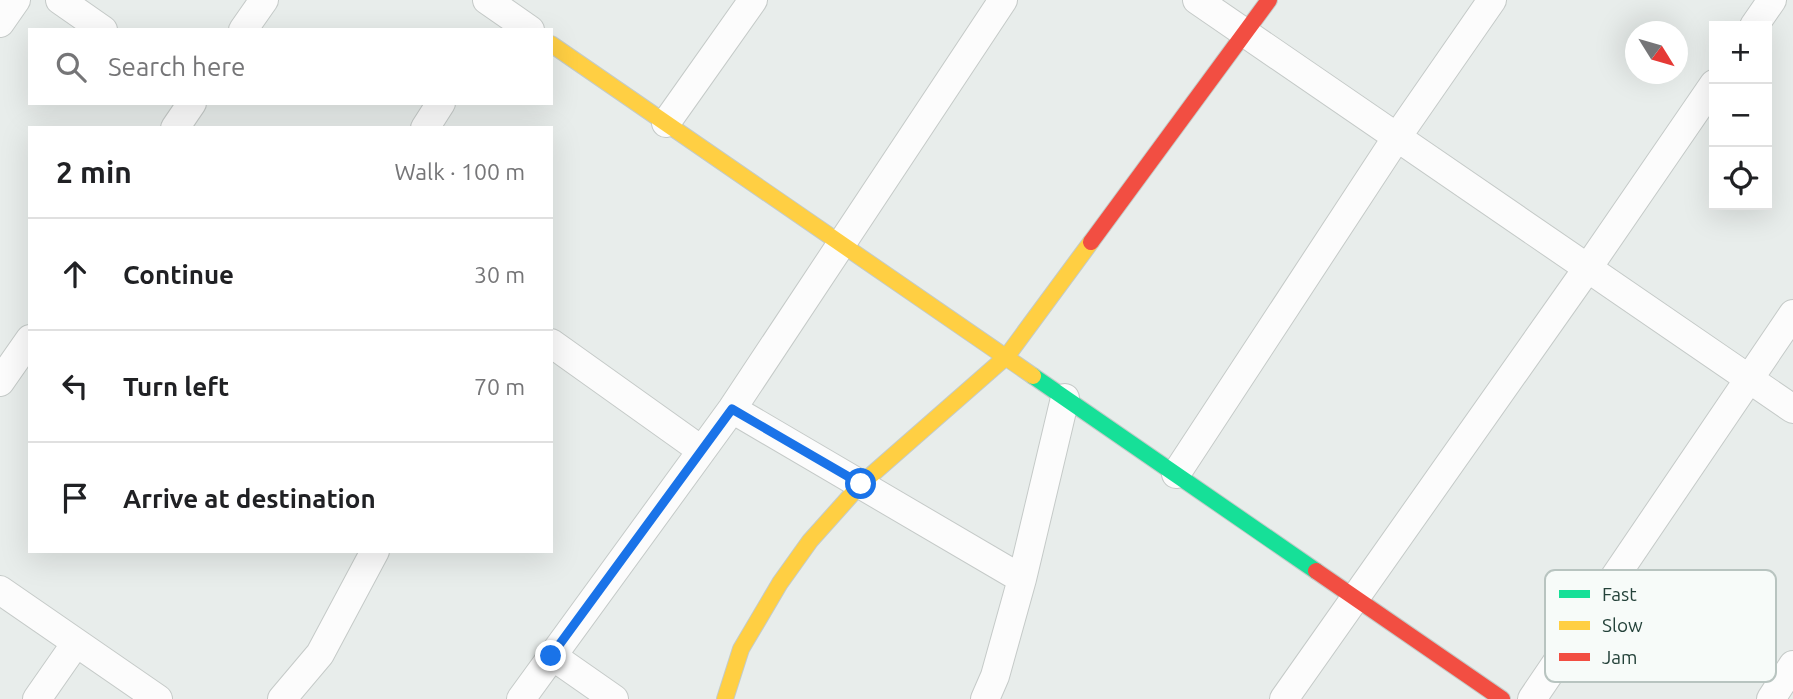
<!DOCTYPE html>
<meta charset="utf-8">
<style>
body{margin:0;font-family:Ubuntu,sans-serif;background:#f6f6f6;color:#202124}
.controls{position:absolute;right:21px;top:21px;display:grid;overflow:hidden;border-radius:0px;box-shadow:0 7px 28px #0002}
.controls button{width:63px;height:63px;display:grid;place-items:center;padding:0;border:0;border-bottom:2px solid #e0e0e0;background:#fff;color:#202124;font:35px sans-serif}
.compass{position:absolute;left:1625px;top:21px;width:63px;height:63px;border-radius:50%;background:#fff;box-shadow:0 7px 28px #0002;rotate:127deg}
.stop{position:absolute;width:21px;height:21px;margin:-16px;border:5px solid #1a73e8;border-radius:50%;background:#fff}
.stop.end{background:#1a73e8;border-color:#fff;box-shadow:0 2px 7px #0008}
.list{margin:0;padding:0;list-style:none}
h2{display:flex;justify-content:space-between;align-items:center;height:91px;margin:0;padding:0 28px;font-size:30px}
h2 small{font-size:23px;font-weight:400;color:#757577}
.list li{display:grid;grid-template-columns:46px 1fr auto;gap:21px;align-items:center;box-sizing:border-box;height:112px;padding:0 28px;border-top:2px solid #e0e0e0}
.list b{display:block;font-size:26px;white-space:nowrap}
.list em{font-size:23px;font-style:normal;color:#757577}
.icon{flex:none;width:38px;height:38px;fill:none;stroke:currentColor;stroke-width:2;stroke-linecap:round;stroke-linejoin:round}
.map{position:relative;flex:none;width:1793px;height:699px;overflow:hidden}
.search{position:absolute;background:#fff;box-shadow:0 7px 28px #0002;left:28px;top:28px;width:525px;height:77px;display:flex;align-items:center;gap:18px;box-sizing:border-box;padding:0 24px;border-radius:0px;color:#757577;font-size:26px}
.panel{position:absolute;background:#fff;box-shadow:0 7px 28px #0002;left:28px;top:126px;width:525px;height:427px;border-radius:0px}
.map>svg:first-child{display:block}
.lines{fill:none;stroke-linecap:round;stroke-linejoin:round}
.street-casing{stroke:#c5cac8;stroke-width:30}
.fast-casing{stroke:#c3cbc8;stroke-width:18}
.slow-casing{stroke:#c3cbc8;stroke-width:18}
.jam-casing{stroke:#c3cbc8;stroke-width:18}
.street{stroke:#fcfcfc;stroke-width:28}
.fast{stroke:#16e098;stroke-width:16}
.slow{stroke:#ffcf43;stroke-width:16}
.jam{stroke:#f24e42;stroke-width:16}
.route{stroke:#1a73e8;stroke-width:9}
.key{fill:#f7fbf9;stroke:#b8c4c0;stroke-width:2}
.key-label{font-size:19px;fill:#24423a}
</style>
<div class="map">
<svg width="1793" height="699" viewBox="0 0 1793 699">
<rect width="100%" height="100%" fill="#e8edeb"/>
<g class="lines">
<g class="street-casing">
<path id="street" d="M 60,0 L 103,30
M 487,0 L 530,30
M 1197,0 L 1793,409
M 0,23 L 16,0
M 1754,26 L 1772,0
M 243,30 L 264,0
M 666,123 L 753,0
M 175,128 L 192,103
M 425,128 L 441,103
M 551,343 L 701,450
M 0,382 L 30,339
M 732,409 L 1022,579
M 1176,474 L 1397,137 L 1492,0
M 0,590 L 158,699
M 551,655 L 614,699
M 37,699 L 76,643
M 282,699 L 320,654 L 375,551
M 521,699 L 732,409 L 1003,0
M 985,699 L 995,676 L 1022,579 L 1065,398
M 1284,699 L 1587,269 L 1714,84
M 1532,699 L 1793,314
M 1771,699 L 1793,665"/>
</g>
<g class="fast-casing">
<path id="fast" d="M 1033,376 L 1316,571"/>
</g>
<g class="slow-casing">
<path id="slow" d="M 551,44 L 1033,376
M 725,699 L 741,649 L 780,583 L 810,541 L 861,484 L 1007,356 L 1091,242"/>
</g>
<g class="jam-casing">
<path id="jam" d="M 1091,242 L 1269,0
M 1316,571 L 1502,699"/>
</g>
<use href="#street" class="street"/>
<use href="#fast" class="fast"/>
<use href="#slow" class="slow"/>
<use href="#jam" class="jam"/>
</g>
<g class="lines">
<path class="route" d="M 551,656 L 732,409 L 861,484"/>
</g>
<rect x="1545" y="570" width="231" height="112" rx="10" class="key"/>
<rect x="1559" y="590" width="31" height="8" fill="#16e098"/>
<rect x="1559" y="621" width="31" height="9" fill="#ffcf43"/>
<rect x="1559" y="653" width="31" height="8" fill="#f24e42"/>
<g class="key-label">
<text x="1602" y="601">Fast</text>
<text x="1602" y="632">Slow</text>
<text x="1602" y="664">Jam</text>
</g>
</svg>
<div class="controls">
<button>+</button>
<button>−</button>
<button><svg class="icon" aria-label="locate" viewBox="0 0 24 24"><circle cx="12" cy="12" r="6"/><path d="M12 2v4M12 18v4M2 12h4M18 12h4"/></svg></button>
</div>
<svg class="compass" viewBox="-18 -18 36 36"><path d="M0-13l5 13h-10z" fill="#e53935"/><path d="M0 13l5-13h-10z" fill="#757577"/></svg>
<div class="stop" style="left:861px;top:484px"></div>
<div class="stop end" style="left:551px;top:656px"></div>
<div class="search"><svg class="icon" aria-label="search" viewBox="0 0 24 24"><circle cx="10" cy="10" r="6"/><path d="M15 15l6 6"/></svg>Search here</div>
<section class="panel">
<h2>2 min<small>Walk · 100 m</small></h2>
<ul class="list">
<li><svg class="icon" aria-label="ahead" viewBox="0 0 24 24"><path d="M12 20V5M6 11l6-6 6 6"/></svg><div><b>Continue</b></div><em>30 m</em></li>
<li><svg class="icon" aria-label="left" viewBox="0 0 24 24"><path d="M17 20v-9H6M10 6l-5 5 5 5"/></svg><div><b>Turn left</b></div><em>70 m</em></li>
<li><svg class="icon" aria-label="arrive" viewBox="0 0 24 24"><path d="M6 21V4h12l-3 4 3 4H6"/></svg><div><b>Arrive at destination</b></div></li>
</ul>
</section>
</div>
